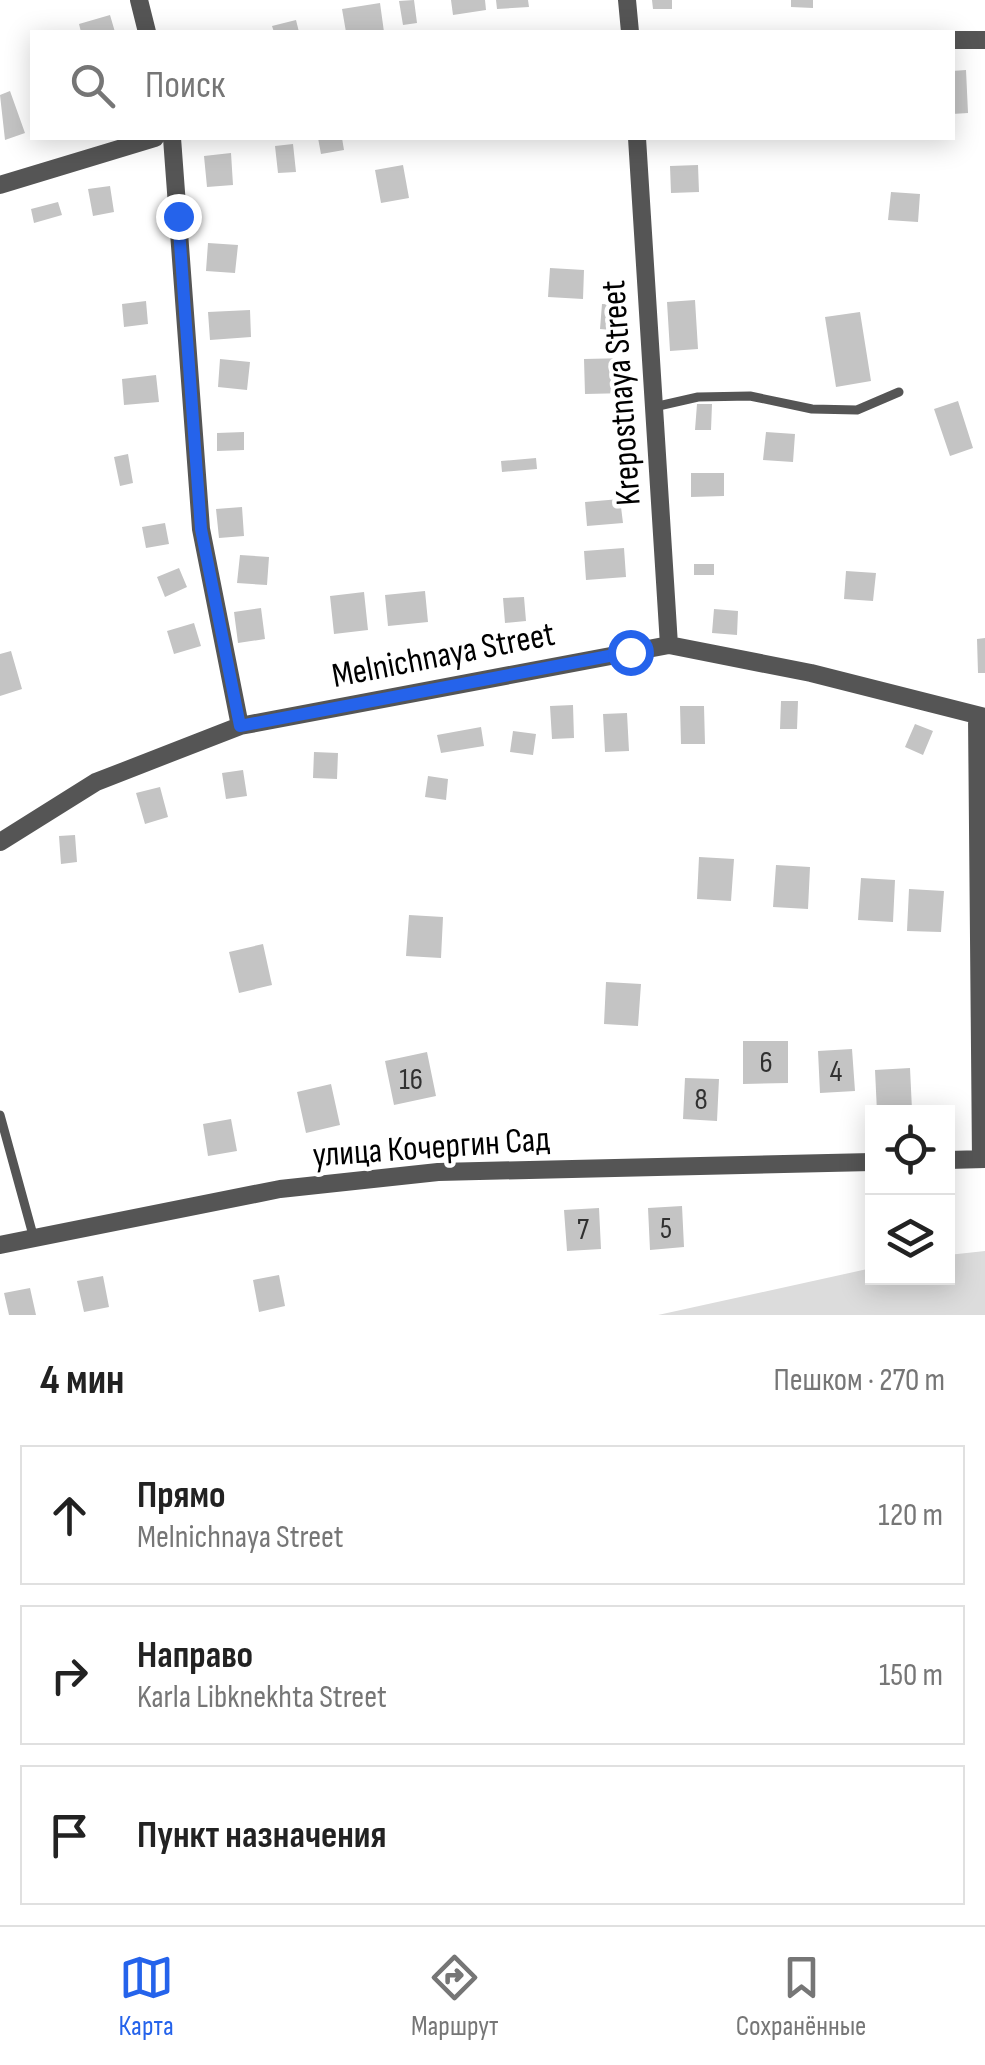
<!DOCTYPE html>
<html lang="ru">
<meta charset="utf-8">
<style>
body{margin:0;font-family:"Sofia Sans Condensed",sans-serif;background:#f2f2f2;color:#222}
.controls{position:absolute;right:30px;bottom:30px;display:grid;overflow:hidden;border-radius:0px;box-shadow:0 5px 25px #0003}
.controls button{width:90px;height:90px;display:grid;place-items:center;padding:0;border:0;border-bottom:2px solid #e0e0e0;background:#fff;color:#222;font:50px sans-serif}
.stop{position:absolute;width:30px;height:30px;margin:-22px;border:8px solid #2563eb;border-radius:50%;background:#fff}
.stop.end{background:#2563eb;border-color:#fff;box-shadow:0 2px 10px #0008}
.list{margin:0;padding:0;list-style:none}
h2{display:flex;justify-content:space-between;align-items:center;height:130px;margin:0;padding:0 40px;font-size:42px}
h2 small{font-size:32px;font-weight:400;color:#767676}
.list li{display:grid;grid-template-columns:65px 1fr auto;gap:30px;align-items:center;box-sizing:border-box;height:140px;margin:0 20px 20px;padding:0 20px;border:2px solid #e0e0e0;border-radius:0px}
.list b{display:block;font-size:38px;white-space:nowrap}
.list p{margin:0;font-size:32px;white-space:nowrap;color:#767676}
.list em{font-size:32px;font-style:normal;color:#767676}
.icon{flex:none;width:55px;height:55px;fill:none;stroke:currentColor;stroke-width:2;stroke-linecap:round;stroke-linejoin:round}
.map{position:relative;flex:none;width:985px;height:1315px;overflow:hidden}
.search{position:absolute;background:#fff;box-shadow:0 5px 25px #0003;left:30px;right:30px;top:30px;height:110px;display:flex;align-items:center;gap:25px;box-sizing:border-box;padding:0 35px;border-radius:0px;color:#767676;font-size:38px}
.sheet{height:610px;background:#fff}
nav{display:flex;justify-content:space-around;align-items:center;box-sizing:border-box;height:140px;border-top:2px solid #e0e0e0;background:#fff;font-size:28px;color:#767676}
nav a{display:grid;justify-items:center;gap:5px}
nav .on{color:#2563eb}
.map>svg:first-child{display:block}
.green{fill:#dcdcdc}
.building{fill:#c4c4c4}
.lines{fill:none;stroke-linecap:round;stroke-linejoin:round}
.service{stroke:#555;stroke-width:9}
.minor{stroke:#555;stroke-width:18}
.route{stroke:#2563eb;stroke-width:12}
.labels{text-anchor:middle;stroke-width:9;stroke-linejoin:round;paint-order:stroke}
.number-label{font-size:30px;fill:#313131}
.street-label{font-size:35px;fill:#000;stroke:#fff}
</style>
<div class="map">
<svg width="985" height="1315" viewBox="0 0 985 1315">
<rect width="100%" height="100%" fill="#fff"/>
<path class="green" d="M 985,1251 L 985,1315 L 658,1315 L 872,1268 L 872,1278 L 948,1278 L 948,1255 Z"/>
<path class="building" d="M 414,0 L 417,23 L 403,25 L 399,1 Z
M 451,0 L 485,0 L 486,10 L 453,15 Z
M 496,0 L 528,0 L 529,7 L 497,9 Z
M 652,0 L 672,0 L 672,9 L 653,9 Z
M 791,0 L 813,0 L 813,8 L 791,7 Z
M 380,3 L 384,32 L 346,32 L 342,9 Z
M 110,15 L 115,32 L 81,32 L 79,24 Z
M 296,20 L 299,32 L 274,32 L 272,26 Z
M 966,70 L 968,113 L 952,114 L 952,71 Z
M 10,91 L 25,133 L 5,140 L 0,95 Z
M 318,138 L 342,138 L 344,150 L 321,154 Z
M 293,144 L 296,172 L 278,173 L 275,146 Z
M 231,153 L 233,185 L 207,187 L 204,156 Z
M 403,165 L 409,198 L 381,203 L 375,170 Z
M 698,165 L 699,192 L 671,193 L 670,166 Z
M 110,186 L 114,212 L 93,216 L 88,189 Z
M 891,192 L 920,194 L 918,222 L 888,220 Z
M 58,202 L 62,215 L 34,223 L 31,209 Z
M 208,243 L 238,245 L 235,273 L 206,271 Z
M 550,268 L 584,270 L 583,299 L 548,297 Z
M 695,300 L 698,349 L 670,351 L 667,302 Z
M 146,301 L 148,324 L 124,327 L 122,304 Z
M 602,304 L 626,305 L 624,331 L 600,329 Z
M 250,310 L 251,337 L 210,340 L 208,312 Z
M 860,312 L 871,381 L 836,387 L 825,317 Z
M 628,358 L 629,393 L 585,394 L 584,359 Z
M 220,359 L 250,362 L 247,390 L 218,387 Z
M 156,375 L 159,402 L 124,405 L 122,379 Z
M 958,401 L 973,448 L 950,456 L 934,409 Z
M 697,404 L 712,404 L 711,430 L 695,430 Z
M 244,432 L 244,450 L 217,451 L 217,433 Z
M 766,432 L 795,434 L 793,462 L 763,460 Z
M 128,454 L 133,483 L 120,486 L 114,457 Z
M 536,458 L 537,469 L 502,472 L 501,461 Z
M 691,473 L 724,473 L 724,496 L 691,497 Z
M 620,499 L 623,523 L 587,526 L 585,502 Z
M 242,507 L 244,536 L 219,538 L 216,509 Z
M 165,523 L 169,544 L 146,548 L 142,527 Z
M 624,548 L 626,577 L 586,580 L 584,551 Z
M 240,555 L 269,557 L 267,585 L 237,583 Z
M 694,564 L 714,564 L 714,575 L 694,575 Z
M 179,568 L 187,587 L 165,597 L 157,577 Z
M 846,571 L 876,573 L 873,601 L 844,599 Z
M 425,591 L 428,622 L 388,626 L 385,595 Z
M 364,592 L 368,630 L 334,634 L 330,596 Z
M 524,597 L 526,621 L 505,623 L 503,598 Z
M 261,608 L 265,639 L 238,643 L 234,612 Z
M 714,609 L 738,611 L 737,635 L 712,633 Z
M 194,623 L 201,646 L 174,654 L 167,631 Z
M 985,638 L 985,673 L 978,673 L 977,639 Z
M 11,651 L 22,689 L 0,696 L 0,654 Z
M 781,701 L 798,701 L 797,729 L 780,729 Z
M 573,705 L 574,738 L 552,739 L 550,706 Z
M 680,706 L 704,706 L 705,744 L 681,744 Z
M 627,713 L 629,751 L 605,752 L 603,714 Z
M 915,724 L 933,731 L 923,755 L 905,747 Z
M 481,727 L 484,746 L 441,753 L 437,735 Z
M 513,731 L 536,734 L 533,755 L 510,752 Z
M 314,752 L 338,753 L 337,779 L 313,778 Z
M 243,770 L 247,796 L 226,799 L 222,773 Z
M 428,776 L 448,779 L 446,800 L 425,797 Z
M 160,787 L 168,817 L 145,824 L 136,793 Z
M 75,835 L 77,862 L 61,864 L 59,836 Z
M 699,857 L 734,859 L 731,901 L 697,899 Z
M 776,865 L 810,867 L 808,909 L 773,907 Z
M 861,878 L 895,880 L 893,922 L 858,920 Z
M 909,889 L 944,891 L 941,932 L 907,931 Z
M 409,915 L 443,917 L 441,958 L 406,956 Z
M 263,944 L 272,985 L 239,993 L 229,952 Z
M 606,982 L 641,984 L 638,1026 L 604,1024 Z
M 743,1041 L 788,1041 L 788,1083 L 743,1084 Z
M 852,1049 L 855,1091 L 820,1093 L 818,1051 Z
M 427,1052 L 436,1096 L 394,1105 L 385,1061 Z
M 910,1068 L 912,1110 L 877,1112 L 875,1070 Z
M 685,1078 L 719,1079 L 717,1121 L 683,1119 Z
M 331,1084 L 340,1125 L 306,1133 L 297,1092 Z
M 231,1119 L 237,1151 L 208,1156 L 203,1124 Z
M 682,1206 L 684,1247 L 650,1250 L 648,1208 Z
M 599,1208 L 601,1249 L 567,1251 L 564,1210 Z
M 279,1275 L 285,1306 L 259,1312 L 253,1280 Z
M 103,1276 L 109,1307 L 84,1312 L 77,1281 Z
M 30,1288 L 36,1315 L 9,1315 L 4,1293 Z"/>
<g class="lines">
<path class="service" d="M 654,407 L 698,397 L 750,396 L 812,409 L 857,410 L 899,392
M 0,1115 L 33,1235"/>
<path class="minor" d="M 139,0 L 147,32
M 627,0 L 630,32
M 952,40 L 985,40
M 172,138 L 201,529 L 240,726
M 637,138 L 669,645
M 0,185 L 155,138
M 977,716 L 981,1159
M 0,842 L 96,782 L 240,726 L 669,645 L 811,673 L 985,717
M 948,1160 L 985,1159
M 0,1245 L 280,1189 L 438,1172 L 872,1162"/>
</g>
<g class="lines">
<path class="route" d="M 178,216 L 201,529 L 240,726 L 630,652"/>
</g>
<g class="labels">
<g class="number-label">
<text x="766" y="1072">6</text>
<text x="836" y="1081">4</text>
<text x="411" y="1089">16</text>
<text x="701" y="1109">8</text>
<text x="666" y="1238">5</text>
<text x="583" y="1239">7</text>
</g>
<g class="street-label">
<text transform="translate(620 393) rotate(-94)" y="12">Krepostnaya Street</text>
<text transform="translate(443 654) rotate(-11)" y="12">Melnichnaya Street</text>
<text transform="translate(431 1146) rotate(-4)" y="12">улица Кочергин Сад</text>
</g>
</g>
</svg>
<div class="controls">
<button><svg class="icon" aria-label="locate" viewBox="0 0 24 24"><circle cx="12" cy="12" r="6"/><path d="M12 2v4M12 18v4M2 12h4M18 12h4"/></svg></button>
<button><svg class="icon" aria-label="layers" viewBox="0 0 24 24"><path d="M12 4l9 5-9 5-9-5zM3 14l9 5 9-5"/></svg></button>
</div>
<div class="stop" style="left:630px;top:652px"></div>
<div class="stop end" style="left:178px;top:216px"></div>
<div class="search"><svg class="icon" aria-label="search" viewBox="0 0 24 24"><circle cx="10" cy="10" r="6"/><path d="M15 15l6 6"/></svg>Поиск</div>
</div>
<section class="sheet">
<h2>4 мин<small>Пешком · 270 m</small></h2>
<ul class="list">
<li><svg class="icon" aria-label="ahead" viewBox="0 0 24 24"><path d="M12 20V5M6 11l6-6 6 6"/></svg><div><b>Прямо</b><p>Melnichnaya Street</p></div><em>120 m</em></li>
<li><svg class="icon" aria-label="right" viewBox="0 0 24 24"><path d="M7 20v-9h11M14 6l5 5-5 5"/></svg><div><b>Направо</b><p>Karla Libknekhta Street</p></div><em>150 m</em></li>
<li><svg class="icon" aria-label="arrive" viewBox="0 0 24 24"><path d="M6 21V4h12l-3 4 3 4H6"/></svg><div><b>Пункт назначения</b></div></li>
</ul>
</section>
<nav>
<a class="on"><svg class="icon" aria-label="map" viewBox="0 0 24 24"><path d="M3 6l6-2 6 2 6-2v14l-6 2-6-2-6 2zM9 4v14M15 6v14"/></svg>Карта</a>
<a><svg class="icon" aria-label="directions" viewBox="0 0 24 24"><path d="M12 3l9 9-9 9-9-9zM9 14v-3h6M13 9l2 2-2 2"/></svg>Маршрут</a>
<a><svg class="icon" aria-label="saved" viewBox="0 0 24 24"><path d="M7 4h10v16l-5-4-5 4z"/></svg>Сохранённые</a>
</nav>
